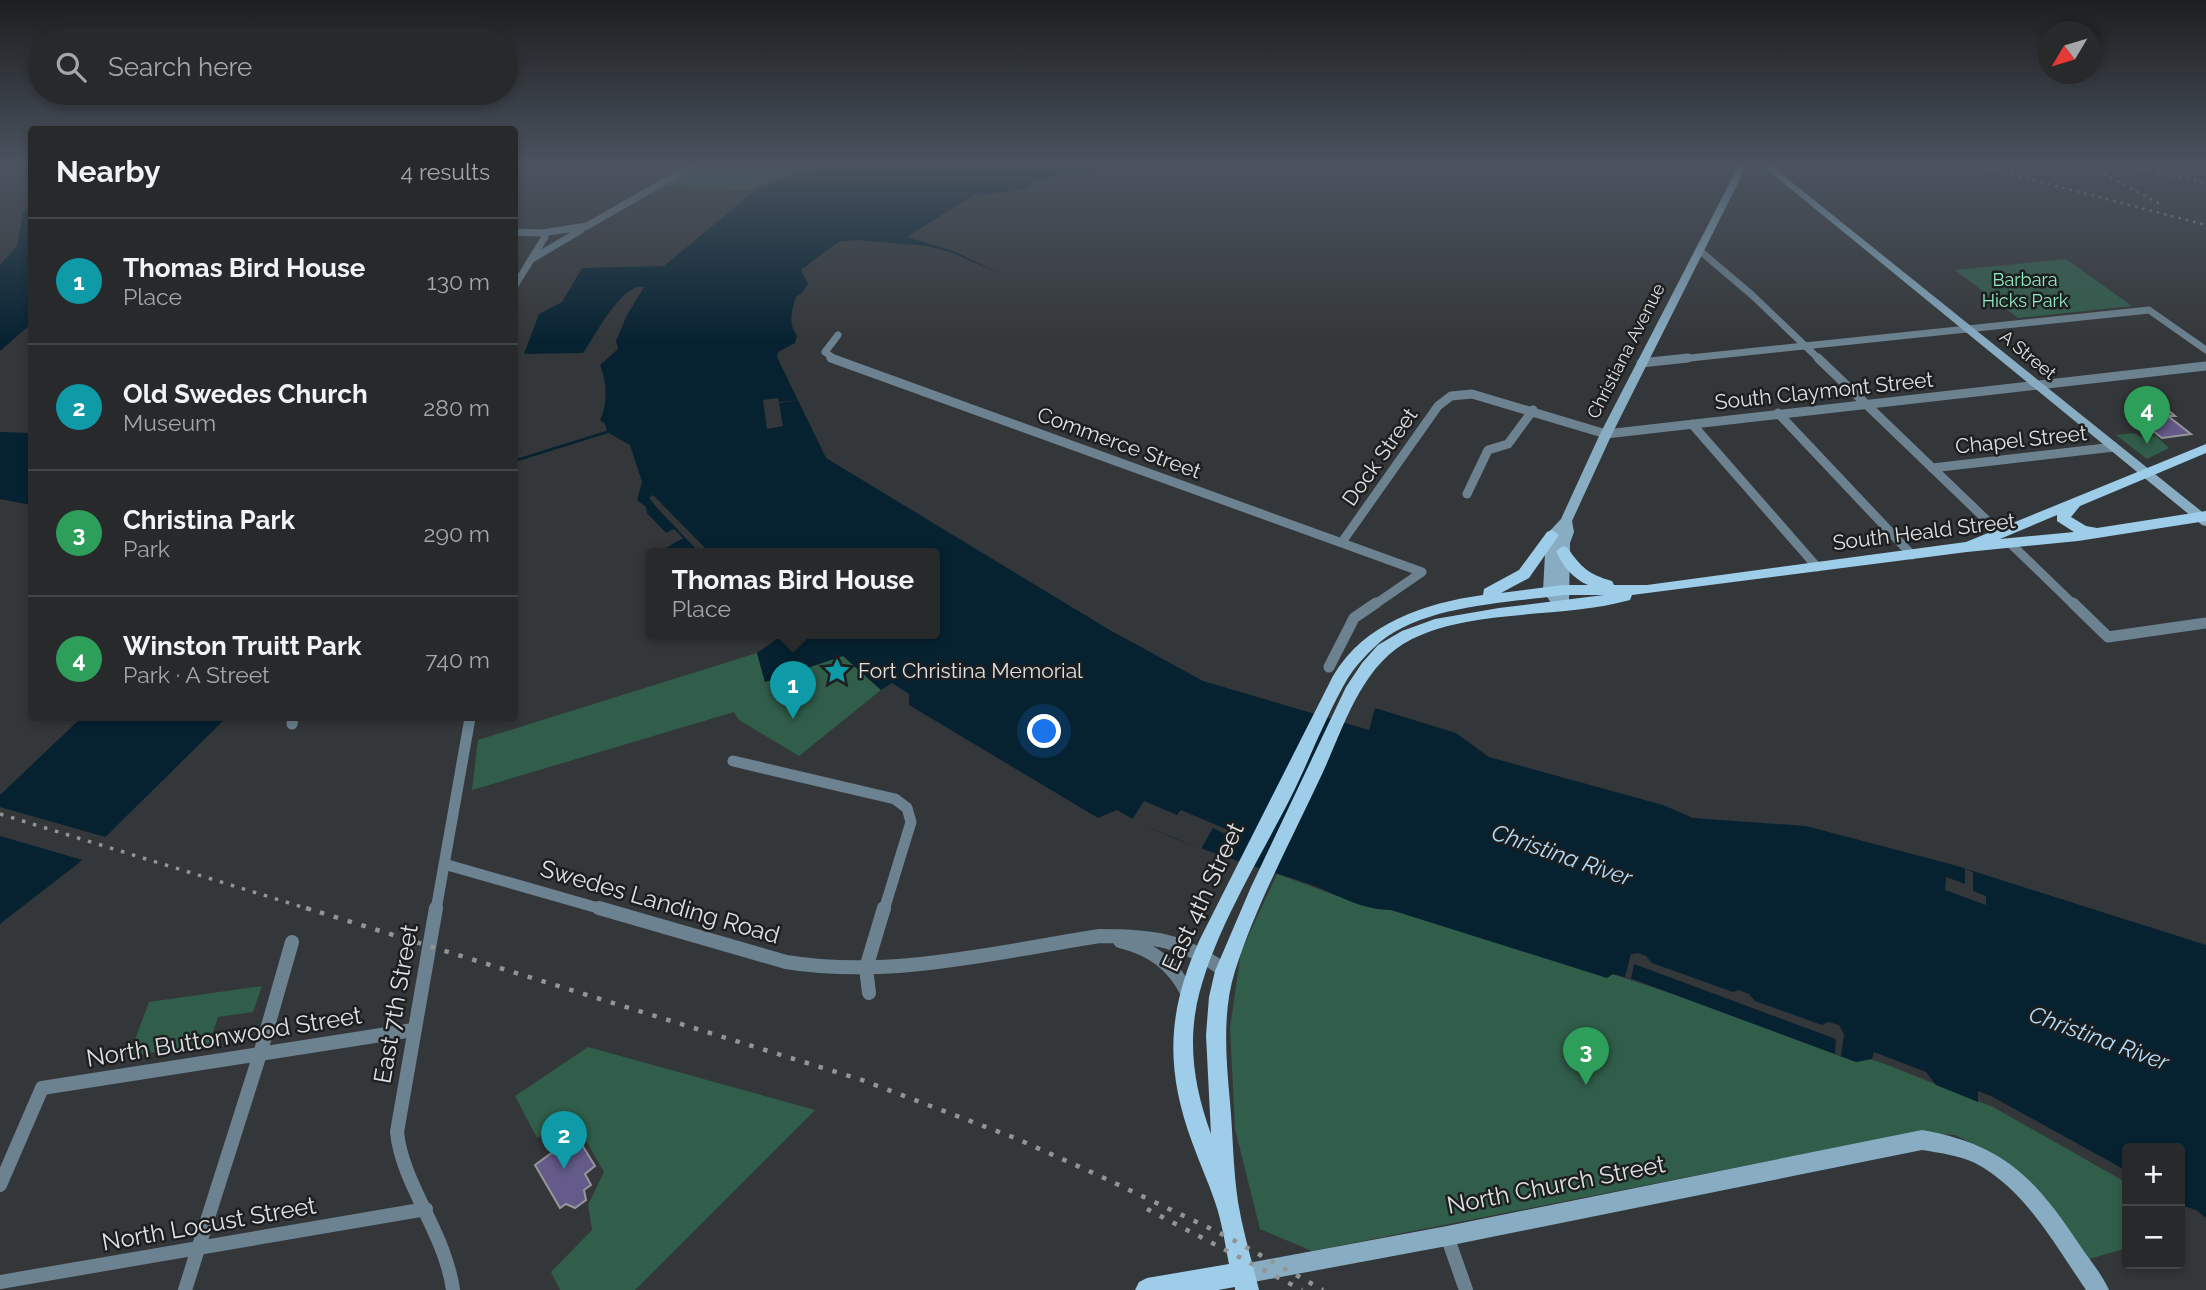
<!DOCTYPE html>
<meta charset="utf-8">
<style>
body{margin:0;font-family:Raleway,sans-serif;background:#333537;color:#f1f3f6}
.controls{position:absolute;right:21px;bottom:21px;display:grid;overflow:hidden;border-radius:7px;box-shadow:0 4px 10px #0003}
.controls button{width:63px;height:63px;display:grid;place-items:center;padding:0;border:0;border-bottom:2px solid #434547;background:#27292b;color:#f1f3f6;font:35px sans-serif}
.compass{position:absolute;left:2038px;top:21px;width:63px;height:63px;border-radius:50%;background:#27292b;box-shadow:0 4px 10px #0003;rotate:232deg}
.you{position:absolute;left:1045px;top:732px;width:24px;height:24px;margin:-18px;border:5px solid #fff;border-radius:50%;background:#1a73e8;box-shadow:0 0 0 10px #1a73e833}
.badge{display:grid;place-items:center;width:46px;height:46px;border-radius:50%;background:#f59d8e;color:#fff;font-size:23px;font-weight:700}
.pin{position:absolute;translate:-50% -58px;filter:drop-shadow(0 2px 4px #0008)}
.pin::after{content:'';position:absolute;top:37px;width:24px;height:21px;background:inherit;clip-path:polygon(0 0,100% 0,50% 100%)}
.popup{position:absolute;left:646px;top:548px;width:294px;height:91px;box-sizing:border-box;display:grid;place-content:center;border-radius:7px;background:#27292b;filter:drop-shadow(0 2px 5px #0005);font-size:23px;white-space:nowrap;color:#a4a6a9}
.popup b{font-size:26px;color:#f1f3f6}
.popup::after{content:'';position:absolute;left:50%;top:100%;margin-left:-14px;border:14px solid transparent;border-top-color:#27292b}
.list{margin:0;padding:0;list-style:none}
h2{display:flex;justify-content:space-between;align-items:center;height:91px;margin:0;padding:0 28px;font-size:30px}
h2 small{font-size:23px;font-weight:400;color:#a4a6a9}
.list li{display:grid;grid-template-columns:46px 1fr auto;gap:21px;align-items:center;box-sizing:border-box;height:126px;padding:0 28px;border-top:2px solid #434547}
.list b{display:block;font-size:26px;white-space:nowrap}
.list p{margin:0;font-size:23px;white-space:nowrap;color:#a4a6a9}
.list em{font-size:23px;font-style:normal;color:#a4a6a9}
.icon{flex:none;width:38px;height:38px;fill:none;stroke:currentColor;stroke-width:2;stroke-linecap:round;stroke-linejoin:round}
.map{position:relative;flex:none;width:2206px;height:1290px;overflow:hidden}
.search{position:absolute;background:#27292b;box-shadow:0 4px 10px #0003;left:28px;top:28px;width:490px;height:77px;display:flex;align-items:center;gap:18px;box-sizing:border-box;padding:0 24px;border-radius:38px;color:#a4a6a9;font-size:26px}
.panel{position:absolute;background:#27292b;box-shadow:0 4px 10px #0003;left:28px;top:126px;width:490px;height:595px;border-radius:7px}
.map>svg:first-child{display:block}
.green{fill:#315e4a}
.water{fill:#062231}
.pier{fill:#343739}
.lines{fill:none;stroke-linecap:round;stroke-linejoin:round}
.stream{stroke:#062231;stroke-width:2.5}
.building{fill:#645b8a;stroke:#96969a;stroke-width:2}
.street-far3{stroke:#6c8290;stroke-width:7}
.street-far2{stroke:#6c8290;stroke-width:9}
.street-far1{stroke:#6c8290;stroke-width:11}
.street{stroke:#6c8290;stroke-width:14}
.secondary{fill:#88adc3;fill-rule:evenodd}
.primary{fill:#9ecdea;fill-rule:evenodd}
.rail-far2{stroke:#929596;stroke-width:2.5;stroke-dasharray:2.5 5;stroke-linecap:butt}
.rail-far1{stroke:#929596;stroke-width:3.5;stroke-dasharray:3.5 8;stroke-linecap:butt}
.rail{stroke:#929596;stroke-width:4.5;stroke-dasharray:4.5 10;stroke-linecap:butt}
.labels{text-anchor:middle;stroke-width:5;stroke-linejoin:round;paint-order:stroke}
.far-park-label{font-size:18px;fill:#91eac0;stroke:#1d1e1f}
.far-street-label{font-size:18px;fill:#dee0e1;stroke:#1d1e1f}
.street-label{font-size:21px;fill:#dee0e1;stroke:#1d1e1f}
.poi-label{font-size:21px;fill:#dee0e1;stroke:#1d1e1f;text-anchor:start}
.water-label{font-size:23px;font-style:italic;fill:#b1defc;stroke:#1d1e1f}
.near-street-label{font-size:24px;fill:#dee0e1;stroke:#1d1e1f}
</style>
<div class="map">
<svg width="2206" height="1290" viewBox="0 0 2206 1290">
<rect width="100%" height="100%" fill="#343739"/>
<path class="green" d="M 702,163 L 809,163 L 749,190 L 663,186 Z
M 2066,259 L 2132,306 L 2018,318 L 1955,270 Z
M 2134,433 L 2141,437 L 2156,436 L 2169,448 L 2147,459 L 2116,435 Z
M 757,653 L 765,682 L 843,656 L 881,690 L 799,756 L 739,720 L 734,712 L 472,790 L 478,740 Z
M 1277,874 L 1340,897 L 1397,903 L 1885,1064 L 1993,1107 L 2127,1183 L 2127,1248 L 2089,1259 L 1994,1154 L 1955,1135 L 1911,1133 L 1312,1251 L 1260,1229 L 1235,1129 L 1230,1028 L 1241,952 Z
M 262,986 L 253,1012 L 218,1017 L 209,1044 L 129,1056 L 149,1002 Z
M 588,1047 L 815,1110 L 635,1290 L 560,1290 L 551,1272 L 592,1230 L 588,1205 L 604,1172 L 571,1115 L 537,1138 L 515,1096 Z"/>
<path class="water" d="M 827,163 L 1183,163 L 1165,167 L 1101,167 L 1033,181 L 1028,189 L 972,196 L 907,237 L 956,252 L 996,272 L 948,251 L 926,246 L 856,240 L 838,242 L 801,270 L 808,284 L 802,293 L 796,297 C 791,312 788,323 797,336 L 795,343 L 778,352 L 777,357 L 826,458 L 1108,629 L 1203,681 L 1369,730 L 1375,708 L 1456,733 L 1489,757 L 1663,805 L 1693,818 L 1806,826 L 1954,865 L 2206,945 L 2206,1218 L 2196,1210 L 2180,1205 L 2180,1148 L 2127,1148 L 2127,1171 L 1991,1096 L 1978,1091 L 1978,1102 L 1936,1085 L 1926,1072 L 1874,1052 L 1872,1059 L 1856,1062 L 1635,980 L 1613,974 L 1607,978 L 1391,910 C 1361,910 1336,894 1309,884 C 1244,862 1176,845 1117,810 L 1098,818 L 909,705 L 909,694 L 892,683 L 881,690 L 843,656 L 765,682 L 757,653 L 785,633 L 935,633 L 935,553 L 669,553 L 666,548 L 683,538 L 674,529 L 666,533 L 647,513 L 646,507 L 637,500 L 642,482 L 630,445 L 607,432 L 605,424 L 600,420 C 608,404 607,381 600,365 L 618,349 L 616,341 L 627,315 L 644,287 C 622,282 595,336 583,353 L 524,354 L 539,314 L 562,302 L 582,268 L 664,266 L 757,189 Z
M 31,204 L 31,324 L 0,351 L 0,265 L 17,246 L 23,213 Z
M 0,432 L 31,433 L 31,505 L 0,499 Z
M 81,718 L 226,718 L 80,862 L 0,924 L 0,795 Z"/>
<path class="pier" d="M 778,398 L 779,402 L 801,400 L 779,403 L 783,426 L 767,429 L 763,400 Z
M 653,495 L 710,553 L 700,553 L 658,509 L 649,498 Z
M 1144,801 L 1177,815 L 1181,810 L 1228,830 L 1226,834 L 1213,828 L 1201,849 L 1132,820 Z
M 0,807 L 109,838 L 86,861 L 0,836 Z
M 1965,869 L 1973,872 L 1973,891 L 1986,896 L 1986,905 L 1945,890 L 1946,877 L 1965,884 Z
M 1638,953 L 1646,956 L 1652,963 L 1733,992 L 1739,990 L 1749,994 L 1755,1001 L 1822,1025 L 1828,1022 L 1839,1025 L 1844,1034 L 1841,1057 L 1835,1054 L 1836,1039 L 1634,964 L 1631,979 L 1625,977 L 1631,954 Z"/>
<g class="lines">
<path class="stream" d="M 514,461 L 607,432"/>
</g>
<path class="building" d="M 2162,405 L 2175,416 L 2168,416 L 2191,434 L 2162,438 L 2126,410 Z
M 576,1135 L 595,1166 L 585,1174 L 591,1185 L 584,1190 L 586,1200 L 575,1208 L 566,1204 L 560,1208 L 535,1165 Z"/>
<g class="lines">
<path class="street-far3" d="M 514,232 L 542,233 L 587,226 L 697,163
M 1699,250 L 1752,295 L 1820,360
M 532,259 L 581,230
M 514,287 L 545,237 L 542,233
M 836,360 L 825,352 L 838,335
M 1671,360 L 2149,310 L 2206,350"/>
<path class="street-far2" d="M 831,358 L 1422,572
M 1818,358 L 1999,532
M 1641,363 L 1688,358
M 1778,413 L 1912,555
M 1692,424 L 1817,567
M 1932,468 L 2114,447
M 1467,494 L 1488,450 L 1508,444 L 1533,410
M 1342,542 L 1438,406 L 1451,396 L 1472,394 L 1606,434 L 2206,366
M 2012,545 L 2074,605
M 1374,605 L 1422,572"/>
<path class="street-far1" d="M 2073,603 L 2108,637 L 2206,623
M 1329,667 L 1354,618 L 1376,603
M 292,724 L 293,718
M 733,761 L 895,799 L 907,808 L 911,822 L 884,910
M 444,864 L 605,910
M 436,910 L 470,718"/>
<path class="street" d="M 436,908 L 397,1132 C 402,1184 445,1232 453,1290
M 599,908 L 786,962 C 890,979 997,952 1100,936 C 1152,936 1182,939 1225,971
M 1120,941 C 1152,949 1173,964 1188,994
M 869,993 L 866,968 L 884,908
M 0,1185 L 42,1088 L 413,1030
M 1447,1236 L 1466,1290
M 0,1282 L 426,1209
M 185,1290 L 260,1054 L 292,942"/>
<path class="secondary" d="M 1740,163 L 1748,163 L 1612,434 L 1572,521 L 1574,532 L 1570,543 L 1569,602 L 1566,610 L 1556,610 L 1543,591 L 1546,535 L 1561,519 L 1600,434 Z
M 1759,163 L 1768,163 L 2206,515 L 2206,526 L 2202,525 Z
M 1922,1130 C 2003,1144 2035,1178 2079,1244 C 2089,1259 2102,1274 2109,1290 L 2086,1290 C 2055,1245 2025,1189 1975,1163 C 1958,1155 1940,1153 1922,1150 L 1447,1246 L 1243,1284 L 1236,1281 L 1233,1274 L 1236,1267 L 1243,1264 L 1447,1226 Z"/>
<path class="primary" d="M 2206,444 L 2206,453 L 2080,506 L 2071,517 L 2086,526 L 2097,528 L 2206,511 L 2206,521 L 2078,541 L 1967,552 L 1632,595 L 1630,600 C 1562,619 1475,608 1412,639 C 1362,664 1345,724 1323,772 C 1293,837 1257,902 1235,971 C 1222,1012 1226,1059 1230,1102 C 1233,1135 1233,1169 1238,1202 C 1243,1232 1252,1261 1259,1290 L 1235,1290 L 1235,1287 L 1218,1290 L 1135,1290 L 1139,1282 L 1147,1278 L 1229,1264 C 1225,1244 1222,1222 1215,1202 C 1208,1181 1199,1162 1192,1142 C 1165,1068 1167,1011 1200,939 L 1333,676 C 1364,623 1425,603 1483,595 L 1484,589 L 1519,570 L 1547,532 L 1552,530 L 1559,535 L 1529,578 L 1501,593 L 1563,585 L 1588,585 C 1572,578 1563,566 1556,551 L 1563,546 L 1568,548 C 1580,567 1590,575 1612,581 L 1614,585 L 1647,585 L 1966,542 ZM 2057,515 L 2057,521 L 2074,532 L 2000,539 ZM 1563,595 L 1604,595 L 1499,608 L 1435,619 L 1402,631 L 1378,645 L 1362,663 L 1346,687 L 1251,887 L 1215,971 L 1209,997 L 1206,1035 L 1211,1134 C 1197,1095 1189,1056 1195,1015 C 1205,946 1259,860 1291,797 C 1310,759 1327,713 1348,678 C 1356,665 1369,652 1380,642 C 1425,605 1507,603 1563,595 Z"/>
<path class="rail-far2" d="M 1968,163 L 2206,225
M 2084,163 L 2160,204
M 2113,163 L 2206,183"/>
<path class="rail-far1" d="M 0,814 L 312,910"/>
<path class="rail" d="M 306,908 L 862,1080 L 1015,1138 L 1100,1176 L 1228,1237 L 1323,1290
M 1147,1209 L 1302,1290"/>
</g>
<linearGradient id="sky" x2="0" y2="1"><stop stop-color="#1d1e1f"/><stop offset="0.48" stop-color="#4a535f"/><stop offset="1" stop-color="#4a535f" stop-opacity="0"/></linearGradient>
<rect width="2206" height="343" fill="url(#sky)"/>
<defs>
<g id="sight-bare" transform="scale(2.1)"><path d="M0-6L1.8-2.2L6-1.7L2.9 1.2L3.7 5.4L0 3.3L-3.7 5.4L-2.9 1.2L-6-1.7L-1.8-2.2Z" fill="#0f9aa8" stroke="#1d1e1f" stroke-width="2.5" paint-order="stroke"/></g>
</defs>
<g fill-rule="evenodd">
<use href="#sight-bare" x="837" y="671"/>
</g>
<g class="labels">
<g class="far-park-label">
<text x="2025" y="286">Barbara<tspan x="2025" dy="21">Hicks Park</tspan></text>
</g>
<g class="far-street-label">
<text transform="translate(1626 351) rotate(-63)" y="6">Christiana Avenue</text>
<text transform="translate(2028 355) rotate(39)" y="6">A Street</text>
</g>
<g class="street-label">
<text transform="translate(1824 391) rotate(-6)" y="7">South Claymont Street</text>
<text transform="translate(2021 440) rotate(-6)" y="7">Chapel Street</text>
<text transform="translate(1119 443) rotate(20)" y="7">Commerce Street</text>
<text transform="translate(1380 457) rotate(-55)" y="7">Dock Street</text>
<text transform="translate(1924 532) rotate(-7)" y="7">South Heald Street</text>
</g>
<g class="poi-label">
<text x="858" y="678">Fort Christina Memorial</text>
</g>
<g class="water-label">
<text transform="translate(1562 855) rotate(19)" y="8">Christina River</text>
<text transform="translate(2099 1038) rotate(20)" y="8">Christina River</text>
</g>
<g class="near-street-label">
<text transform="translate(1203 897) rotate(-65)" y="8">East 4th Street</text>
<text transform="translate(660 902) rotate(16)" y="8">Swedes Landing Road</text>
<text transform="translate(396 1004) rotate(-80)" y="8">East 7th Street</text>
<text transform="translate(224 1037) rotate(-9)" y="8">North Buttonwood Street</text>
<text transform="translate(1556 1185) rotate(-11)" y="8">North Church Street</text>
<text transform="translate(209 1224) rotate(-10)" y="8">North Locust Street</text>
</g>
</g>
</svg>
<div class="controls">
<button>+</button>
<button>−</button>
</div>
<svg class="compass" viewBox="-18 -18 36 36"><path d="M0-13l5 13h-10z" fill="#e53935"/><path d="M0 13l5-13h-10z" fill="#a4a6a9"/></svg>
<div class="you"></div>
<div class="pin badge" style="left:793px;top:719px;background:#0f9aa8">1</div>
<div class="popup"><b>Thomas Bird House</b>Place</div>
<div class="pin badge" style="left:564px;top:1169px;background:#0f9aa8">2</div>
<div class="pin badge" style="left:1586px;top:1085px;background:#2e9e5b">3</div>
<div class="pin badge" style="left:2147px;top:444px;background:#2e9e5b">4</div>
<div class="search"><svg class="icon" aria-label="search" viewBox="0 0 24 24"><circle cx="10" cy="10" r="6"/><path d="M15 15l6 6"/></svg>Search here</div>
<section class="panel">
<h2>Nearby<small>4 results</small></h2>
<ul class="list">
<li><span class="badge" style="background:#0f9aa8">1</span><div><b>Thomas Bird House</b><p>Place</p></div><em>130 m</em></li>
<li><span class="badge" style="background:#0f9aa8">2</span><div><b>Old Swedes Church</b><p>Museum</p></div><em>280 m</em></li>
<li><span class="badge" style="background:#2e9e5b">3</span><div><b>Christina Park</b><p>Park</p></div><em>290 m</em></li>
<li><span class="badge" style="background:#2e9e5b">4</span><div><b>Winston Truitt Park</b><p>Park · A Street</p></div><em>740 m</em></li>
</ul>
</section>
</div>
